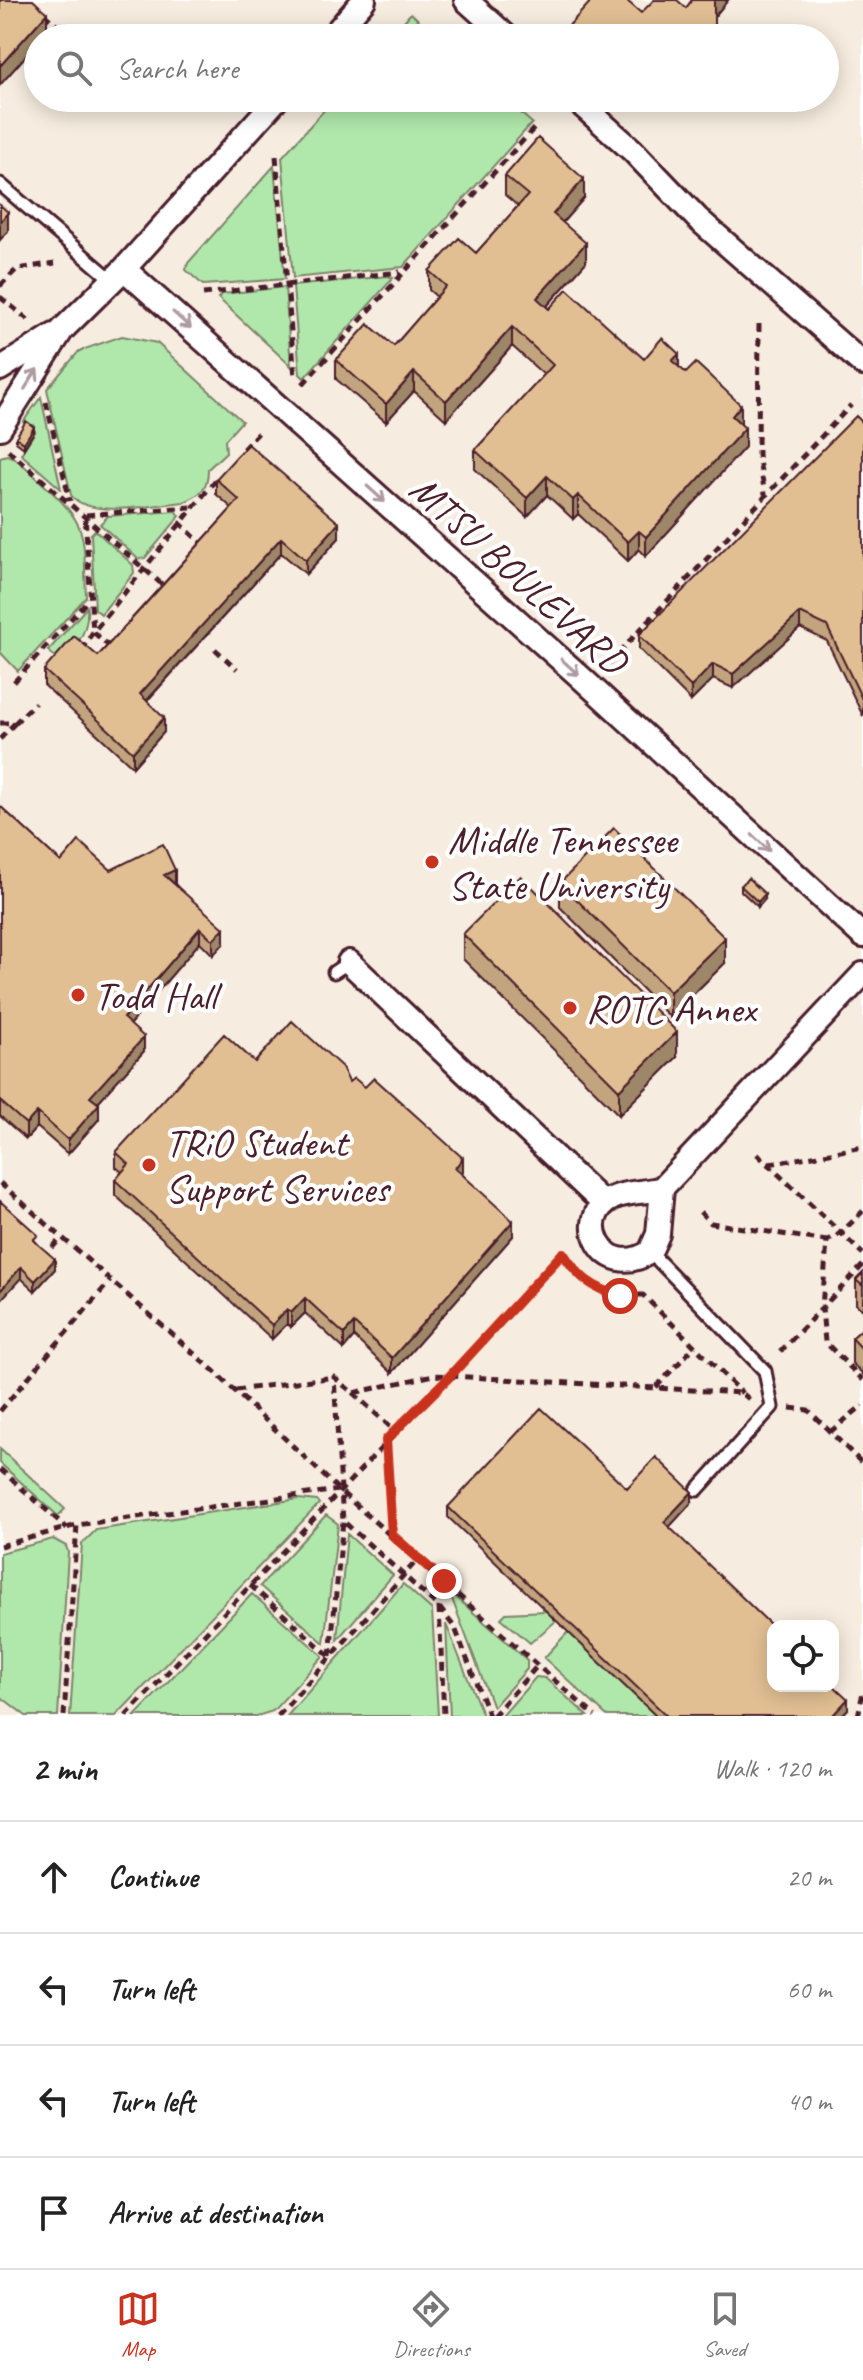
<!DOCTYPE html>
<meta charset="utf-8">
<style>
body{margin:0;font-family:Caveat,sans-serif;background:#f2f2f2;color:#222}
.controls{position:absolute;right:24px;bottom:24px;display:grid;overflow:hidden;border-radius:16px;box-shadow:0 4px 20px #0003}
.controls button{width:72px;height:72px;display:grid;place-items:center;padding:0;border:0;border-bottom:2px solid #e0e0e0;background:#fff;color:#222;font:40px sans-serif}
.stop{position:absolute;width:24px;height:24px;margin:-18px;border:6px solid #c8321e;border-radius:50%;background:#fff}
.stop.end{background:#c8321e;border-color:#fff;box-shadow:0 2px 8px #0008}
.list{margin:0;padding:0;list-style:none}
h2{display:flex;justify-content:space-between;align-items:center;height:104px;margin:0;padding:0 32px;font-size:34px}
h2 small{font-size:26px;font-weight:400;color:#767676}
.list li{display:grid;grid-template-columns:52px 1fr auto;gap:24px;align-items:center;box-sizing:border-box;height:112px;padding:0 32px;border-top:2px solid #e0e0e0}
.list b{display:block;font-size:30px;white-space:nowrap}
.list em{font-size:26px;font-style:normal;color:#767676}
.icon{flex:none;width:44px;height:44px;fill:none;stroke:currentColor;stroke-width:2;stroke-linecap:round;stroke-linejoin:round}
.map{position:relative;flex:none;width:863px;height:1716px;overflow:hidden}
.search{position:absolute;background:#fff;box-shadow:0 4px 20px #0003;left:24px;right:24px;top:24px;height:88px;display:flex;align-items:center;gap:20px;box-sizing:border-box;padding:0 28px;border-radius:44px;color:#767676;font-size:30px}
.sheet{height:552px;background:#fff}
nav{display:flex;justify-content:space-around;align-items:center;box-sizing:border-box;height:112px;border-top:2px solid #e0e0e0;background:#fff;font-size:22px;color:#767676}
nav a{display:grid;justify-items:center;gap:4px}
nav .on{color:#c8321e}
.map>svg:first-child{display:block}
.built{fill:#f6ecdf;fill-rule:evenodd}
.green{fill:#b0e8ab;stroke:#7d846b;stroke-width:2}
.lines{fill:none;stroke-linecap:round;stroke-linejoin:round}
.lane-casing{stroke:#4a1f2b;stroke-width:17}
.street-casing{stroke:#4a1f2b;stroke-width:28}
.path{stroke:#4a1f2b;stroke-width:5;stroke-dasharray:8 6;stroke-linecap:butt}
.lane{stroke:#fff;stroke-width:11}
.street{stroke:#fff;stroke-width:22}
.wall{fill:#c2a47e;stroke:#4a1f2b;stroke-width:2}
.shaded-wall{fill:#9e8667;stroke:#4a1f2b;stroke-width:2}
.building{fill:#e2bf93;stroke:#4a1f2b;stroke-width:2}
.oneway{stroke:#ae9aa0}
.route{stroke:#c8321e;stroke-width:10}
.poi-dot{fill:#c8321e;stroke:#fff;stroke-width:3}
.labels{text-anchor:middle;stroke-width:8;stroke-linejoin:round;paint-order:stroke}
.street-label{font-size:40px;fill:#4a1f2b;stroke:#fff}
.poi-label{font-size:40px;fill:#4a1f2b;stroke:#fff;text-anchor:start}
</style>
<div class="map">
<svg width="863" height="1716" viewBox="0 0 863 1716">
<rect width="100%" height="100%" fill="#fff"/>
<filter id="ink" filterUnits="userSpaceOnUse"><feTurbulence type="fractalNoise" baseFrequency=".0125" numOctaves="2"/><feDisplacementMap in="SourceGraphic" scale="16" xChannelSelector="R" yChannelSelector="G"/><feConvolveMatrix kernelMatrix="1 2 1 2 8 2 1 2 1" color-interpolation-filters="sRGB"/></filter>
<g filter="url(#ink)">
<path class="built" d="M 0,0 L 863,0 L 863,1716 L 0,1716 ZM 38,38 L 825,38 L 825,98 L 38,98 ZM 773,1626 L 833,1626 L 833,1686 L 773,1686 Z"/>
<path class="green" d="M 411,13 L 438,38 L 389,38 Z
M 335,98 L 504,98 L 532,123 L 403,267 L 293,278 L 282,157 Z
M 274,166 L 285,279 L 203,285 L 186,270 L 188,263 Z
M 388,276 L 393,278 L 304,378 L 300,374 L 293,286 Z
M 285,287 L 291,366 L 218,298 L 222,294 Z
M 122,336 L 157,343 L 242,421 L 225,440 L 226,452 L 208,469 C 208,488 201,495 184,502 C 155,505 88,519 71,495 L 47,389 L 79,351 Z
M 41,397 L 61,489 L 21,454 L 35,432 L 23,422 Z
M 7,455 C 20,459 31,473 41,482 C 90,525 83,534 86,597 L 18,671 L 0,652 L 0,457 Z
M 176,511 L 180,516 L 145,558 L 138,559 L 100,524 L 108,516 Z
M 95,530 L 133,565 L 134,573 L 101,614 L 95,609 L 91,534 Z
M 87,607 C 89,632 77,644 63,663 L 48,651 Z
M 0,1449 L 65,1509 L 58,1516 L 0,1463 Z
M 298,1499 L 317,1501 L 319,1504 L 116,1716 L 70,1716 L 82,1544 L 96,1530 Z
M 326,1515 L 338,1524 L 324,1643 L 260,1586 Z
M 347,1534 L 393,1575 L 337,1640 Z
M 53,1539 L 66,1546 L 68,1552 L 58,1716 L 26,1716 L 0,1696 L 0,1553 Z
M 403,1584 L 432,1610 L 438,1716 L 287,1716 Z
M 449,1591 L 527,1660 L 527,1669 L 493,1707 Z
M 252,1594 L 323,1656 L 273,1711 L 257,1716 L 135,1716 Z
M 546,1611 L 556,1621 L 530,1643 L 501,1618 L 506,1613 Z
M 446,1624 L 483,1716 L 450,1716 Z
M 568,1632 L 656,1716 L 607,1716 L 544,1658 Z
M 536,1677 L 545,1678 L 588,1716 L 502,1716 Z"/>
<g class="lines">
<g class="lane-casing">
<path id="lane" d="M 0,184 L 111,279
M 334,972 L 349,962
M 650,1252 L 765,1371 L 772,1407 L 697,1490"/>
</g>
<g class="street-casing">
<path id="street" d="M 466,0 L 508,38
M 331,38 L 364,0
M 574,98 L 632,150 L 698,219 L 863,364
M 124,269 L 576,673 L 863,936
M 0,369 L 54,335
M 0,428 L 62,330 L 124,269 L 278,98
M 349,962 L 604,1204
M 662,1188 L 658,1234 L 650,1252 C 603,1282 572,1217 613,1198 C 627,1191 647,1193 662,1188 L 863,974"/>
</g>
<path class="path" d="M 44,14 L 63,31
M 276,156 L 295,377
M 0,286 L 17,269 L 55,263
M 203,294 L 400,272
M 0,297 L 31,322
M 759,324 L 758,455 L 765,494
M 303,384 L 537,125
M 46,402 L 70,501
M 243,449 L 262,429
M 8,450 L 166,588
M 179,522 L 204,546
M 110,647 L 93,632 L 218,477
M 215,649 L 237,669
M 81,650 L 93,632 L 85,515 L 191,507
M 609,663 L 851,405
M 14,682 L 88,600
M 0,723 L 15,723 L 35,703
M 0,739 L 15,723
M 757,1154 L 863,1254
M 769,1164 L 863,1147
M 0,1183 L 215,1372 L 339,1490 L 595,1716
M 863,1211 L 841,1233 L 827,1241 L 822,1308 L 825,1342 L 863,1380
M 700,1212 L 711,1223 L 827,1241
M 43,1258 L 61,1238
M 780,1352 L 863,1265
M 656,1387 L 695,1346
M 236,1390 L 334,1377
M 353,1393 L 395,1431
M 790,1408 L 808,1410 L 863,1464
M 0,1411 L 110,1281
M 830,1432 L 863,1405
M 386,1441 L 392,1535
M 0,1469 L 67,1528
M 0,1546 L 77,1525
M 441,1579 L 439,1607 L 444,1716
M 250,1585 L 330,1656
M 330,1656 L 343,1521
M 64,1716 L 77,1525 L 338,1490
M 126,1716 L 449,1377 L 563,1253 C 585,1287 602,1296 643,1295 L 742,1393
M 278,1716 L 419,1558
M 489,1716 L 455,1628 L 439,1607 L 343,1521 L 334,1377 L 353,1393 L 434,1375 L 742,1393 L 750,1400
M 493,1716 L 538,1665
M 858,1716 L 863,1692"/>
<use href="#lane" class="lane"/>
<use href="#street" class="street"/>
</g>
<path class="wall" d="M 692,0 L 728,0 L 714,17 L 714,38 L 565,38 L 565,30 L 641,13 L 686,8 Z
M 623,98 L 638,98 L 632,105 Z
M 505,176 L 584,198 L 562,223 L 586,262 L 546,307 L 644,359 L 679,367 L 741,424 L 745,447 L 646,556 L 639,549 L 628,561 L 578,514 L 573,519 L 547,495 L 527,517 L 475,469 L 475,450 L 544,375 L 512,346 L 446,420 L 414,391 L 386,422 L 336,379 L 336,360 L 394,346 L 437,297 L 429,290 L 429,271 L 476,253 L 518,206 L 505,195 Z
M 863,423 L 863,716 L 827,641 L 800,628 L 733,688 L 713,679 L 691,701 L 639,649 L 639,635 Z
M 34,432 L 24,448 L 16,442 L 16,437 Z
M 216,479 L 339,538 L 306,574 L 281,553 L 147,701 L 164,732 L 133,767 L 44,685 L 44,670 L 98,656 L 232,508 L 216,494 Z
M 0,806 L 61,862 L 111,870 L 175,884 L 224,943 L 213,955 L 200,942 L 130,1024 L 144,1051 L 97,1103 L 99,1119 L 68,1154 L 37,1127 L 26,1139 L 0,1116 Z
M 560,883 L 725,963 L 670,1017 L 560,907 Z
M 741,886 L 765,899 L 758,907 L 741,891 Z
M 463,934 L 677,1057 L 619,1115 L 463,959 Z
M 255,1062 L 349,1082 L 463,1172 L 462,1174 L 513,1236 L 392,1373 L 354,1337 L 344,1349 L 305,1313 L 291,1327 L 287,1324 L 272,1339 L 115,1195 L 115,1180 L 122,1172 L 116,1167 L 116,1152 Z
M 0,1201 L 38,1244 L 55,1269 L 35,1291 L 21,1278 Z
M 863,1273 L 863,1310 L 856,1304 L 856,1280 Z
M 863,1328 L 863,1374 L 852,1363 L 852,1338 Z
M 627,1488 L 692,1502 L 669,1527 L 848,1709 L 841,1716 L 656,1716 L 448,1517 L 448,1507 Z"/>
<path class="shaded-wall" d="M 715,0 L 728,0 L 714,17 L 714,2 Z
M 47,13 L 47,31 L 42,38 L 38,38 L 38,42 L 0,85 L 0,66 Z
M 632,98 L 638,98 L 632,105 Z
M 584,179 L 584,198 L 553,233 L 553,214 Z
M 8,212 L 8,231 L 0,240 L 0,222 Z
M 586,243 L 586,262 L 537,317 L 537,298 Z
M 512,327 L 512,346 L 446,420 L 446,401 Z
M 679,354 L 679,372 L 672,361 Z
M 414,372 L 414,391 L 386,422 L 386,404 Z
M 741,405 L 741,424 L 732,416 Z
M 34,427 L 34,432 L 24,448 L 24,443 Z
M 745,428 L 745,447 L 646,556 L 646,537 Z
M 547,476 L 547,495 L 527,517 L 527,498 Z
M 578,495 L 578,514 L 573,519 L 573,500 Z
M 339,523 L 339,538 L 306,574 L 306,560 Z
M 639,531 L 639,549 L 628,561 L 628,542 Z
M 281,538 L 281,553 L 140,708 L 140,694 Z
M 800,613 L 800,628 L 733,688 L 733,674 Z
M 713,664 L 713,679 L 691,701 L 691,687 Z
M 164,718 L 164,732 L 133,767 L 133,752 Z
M 175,870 L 175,884 L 164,875 Z
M 765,894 L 765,899 L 758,907 L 758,902 Z
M 200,928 L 200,942 L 123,1032 L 123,1018 Z
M 224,928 L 224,943 L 213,955 L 213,940 Z
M 725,938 L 725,963 L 670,1017 L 670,992 Z
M 677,1032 L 677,1057 L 619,1115 L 619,1090 Z
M 144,1037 L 144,1051 L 90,1111 L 90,1097 Z
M 99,1104 L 99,1119 L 68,1154 L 68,1140 Z
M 37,1112 L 37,1127 L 26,1139 L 26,1124 Z
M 463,1158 L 463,1172 L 455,1183 L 455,1168 Z
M 513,1221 L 513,1236 L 392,1373 L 392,1358 Z
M 55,1259 L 55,1269 L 35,1291 L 35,1281 Z
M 21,1267 L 21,1278 L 0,1301 L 0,1291 Z
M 305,1298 L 305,1313 L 291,1327 L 291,1313 Z
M 287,1309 L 287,1324 L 272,1339 L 272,1325 Z
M 354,1323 L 354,1337 L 344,1349 L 344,1334 Z
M 692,1492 L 692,1502 L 664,1533 L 664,1522 Z
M 848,1699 L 848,1709 L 841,1716 L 832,1716 Z"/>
<path class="building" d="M 0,0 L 33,0 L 47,13 L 0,66 Z
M 592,0 L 626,0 L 641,13 L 654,0 L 677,0 L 686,8 L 692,0 L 715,0 L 714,2 L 714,38 L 574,38 L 565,30 Z
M 538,138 L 584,179 L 553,214 L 586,243 L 537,298 L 549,309 L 567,289 L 644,359 L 662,338 L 679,354 L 672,361 L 686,373 L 696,363 L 741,405 L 732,416 L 745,428 L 646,537 L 639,531 L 628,542 L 578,495 L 573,500 L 547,476 L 527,498 L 475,450 L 553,365 L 512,327 L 446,401 L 414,372 L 386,404 L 336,360 L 368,324 L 394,346 L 446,286 L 429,271 L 459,238 L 476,253 L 528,195 L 505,176 Z
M 0,205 L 8,212 L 0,222 Z
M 856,416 L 863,423 L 863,701 L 827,626 L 800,613 L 733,674 L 713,664 L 691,687 L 639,635 Z
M 26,421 L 34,427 L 24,443 L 16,437 Z
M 248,444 L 339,523 L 306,560 L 281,538 L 140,694 L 164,718 L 133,752 L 44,670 L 74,636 L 98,656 L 170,577 L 239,500 L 216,479 Z
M 0,806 L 61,862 L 79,841 L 111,870 L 163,844 L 175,870 L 164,875 L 224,928 L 213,940 L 200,928 L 123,1018 L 144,1037 L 90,1097 L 99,1104 L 68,1140 L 37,1112 L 26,1124 L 0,1101 Z
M 614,828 L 725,938 L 670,992 L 560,883 Z
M 521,876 L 677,1032 L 619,1090 L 463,934 Z
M 748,878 L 765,894 L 758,902 L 741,886 Z
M 292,1021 L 342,1067 L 349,1082 L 354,1078 L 365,1087 L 374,1078 L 463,1158 L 455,1168 L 513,1221 L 392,1358 L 354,1323 L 344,1334 L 305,1298 L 291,1313 L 287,1309 L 272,1325 L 115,1180 L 129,1164 L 116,1152 L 224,1034 L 255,1062 Z
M 0,1201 L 38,1235 L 33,1240 L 55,1259 L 35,1281 L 21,1267 L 0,1291 Z
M 863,1273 L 863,1286 L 856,1280 Z
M 863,1328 L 863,1350 L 852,1338 Z
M 541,1408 L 627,1488 L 656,1457 L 692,1492 L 664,1522 L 773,1627 L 773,1686 L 833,1686 L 833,1685 L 848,1699 L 832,1716 L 667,1716 L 448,1507 Z"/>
<defs><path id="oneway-shaft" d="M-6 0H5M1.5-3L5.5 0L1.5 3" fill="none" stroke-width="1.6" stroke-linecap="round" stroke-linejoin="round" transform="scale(2)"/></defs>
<g class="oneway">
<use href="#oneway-shaft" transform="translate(182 320) rotate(42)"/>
<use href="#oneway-shaft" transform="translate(31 379) rotate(-58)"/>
<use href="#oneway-shaft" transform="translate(376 494) rotate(42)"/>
<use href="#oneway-shaft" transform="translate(570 667) rotate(42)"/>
<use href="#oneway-shaft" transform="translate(761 843) rotate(43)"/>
</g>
</g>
<g class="lines" filter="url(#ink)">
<path class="route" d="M 444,1581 L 392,1535 L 386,1440 L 449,1377 L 563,1253 C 578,1277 592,1288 620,1296"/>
</g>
<g class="poi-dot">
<circle cx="432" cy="862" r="8"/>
<circle cx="78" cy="995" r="8"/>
<circle cx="570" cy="1008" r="8"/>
<circle cx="149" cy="1165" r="8"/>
</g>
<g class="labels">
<g class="street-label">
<text transform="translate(519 574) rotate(42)" y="14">MTSU BOULEVARD</text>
</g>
<g class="poi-label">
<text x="448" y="853">Middle Tennessee<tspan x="448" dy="46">State University</tspan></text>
<text x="94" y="1009">Todd Hall</text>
<text x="586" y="1022">ROTC Annex</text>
<text x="165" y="1156">TRiO Student<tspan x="165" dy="46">Support Services</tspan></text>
</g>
</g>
</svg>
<div class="controls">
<button><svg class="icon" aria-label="locate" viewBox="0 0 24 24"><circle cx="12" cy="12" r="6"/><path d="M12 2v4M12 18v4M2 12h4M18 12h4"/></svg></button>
</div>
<div class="stop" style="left:620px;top:1296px"></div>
<div class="stop end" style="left:444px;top:1581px"></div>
<div class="search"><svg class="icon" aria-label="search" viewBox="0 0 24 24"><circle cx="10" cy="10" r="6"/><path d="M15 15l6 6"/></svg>Search here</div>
</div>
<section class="sheet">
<h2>2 min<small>Walk · 120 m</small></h2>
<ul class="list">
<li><svg class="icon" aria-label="ahead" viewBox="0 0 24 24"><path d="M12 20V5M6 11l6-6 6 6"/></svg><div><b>Continue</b></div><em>20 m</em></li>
<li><svg class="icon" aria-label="left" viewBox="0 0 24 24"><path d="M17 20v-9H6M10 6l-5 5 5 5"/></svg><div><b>Turn left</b></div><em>60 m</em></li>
<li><svg class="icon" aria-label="left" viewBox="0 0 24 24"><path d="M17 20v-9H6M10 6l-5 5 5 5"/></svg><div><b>Turn left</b></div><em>40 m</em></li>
<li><svg class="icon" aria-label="arrive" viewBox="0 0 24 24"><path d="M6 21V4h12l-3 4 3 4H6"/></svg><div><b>Arrive at destination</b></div></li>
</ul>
</section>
<nav>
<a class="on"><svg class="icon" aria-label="map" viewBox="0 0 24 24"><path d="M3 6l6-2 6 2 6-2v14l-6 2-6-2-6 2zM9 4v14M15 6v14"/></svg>Map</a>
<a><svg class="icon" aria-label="directions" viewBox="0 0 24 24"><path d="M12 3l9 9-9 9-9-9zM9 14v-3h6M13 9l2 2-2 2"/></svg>Directions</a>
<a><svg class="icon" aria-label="saved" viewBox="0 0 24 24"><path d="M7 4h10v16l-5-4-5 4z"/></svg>Saved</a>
</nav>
